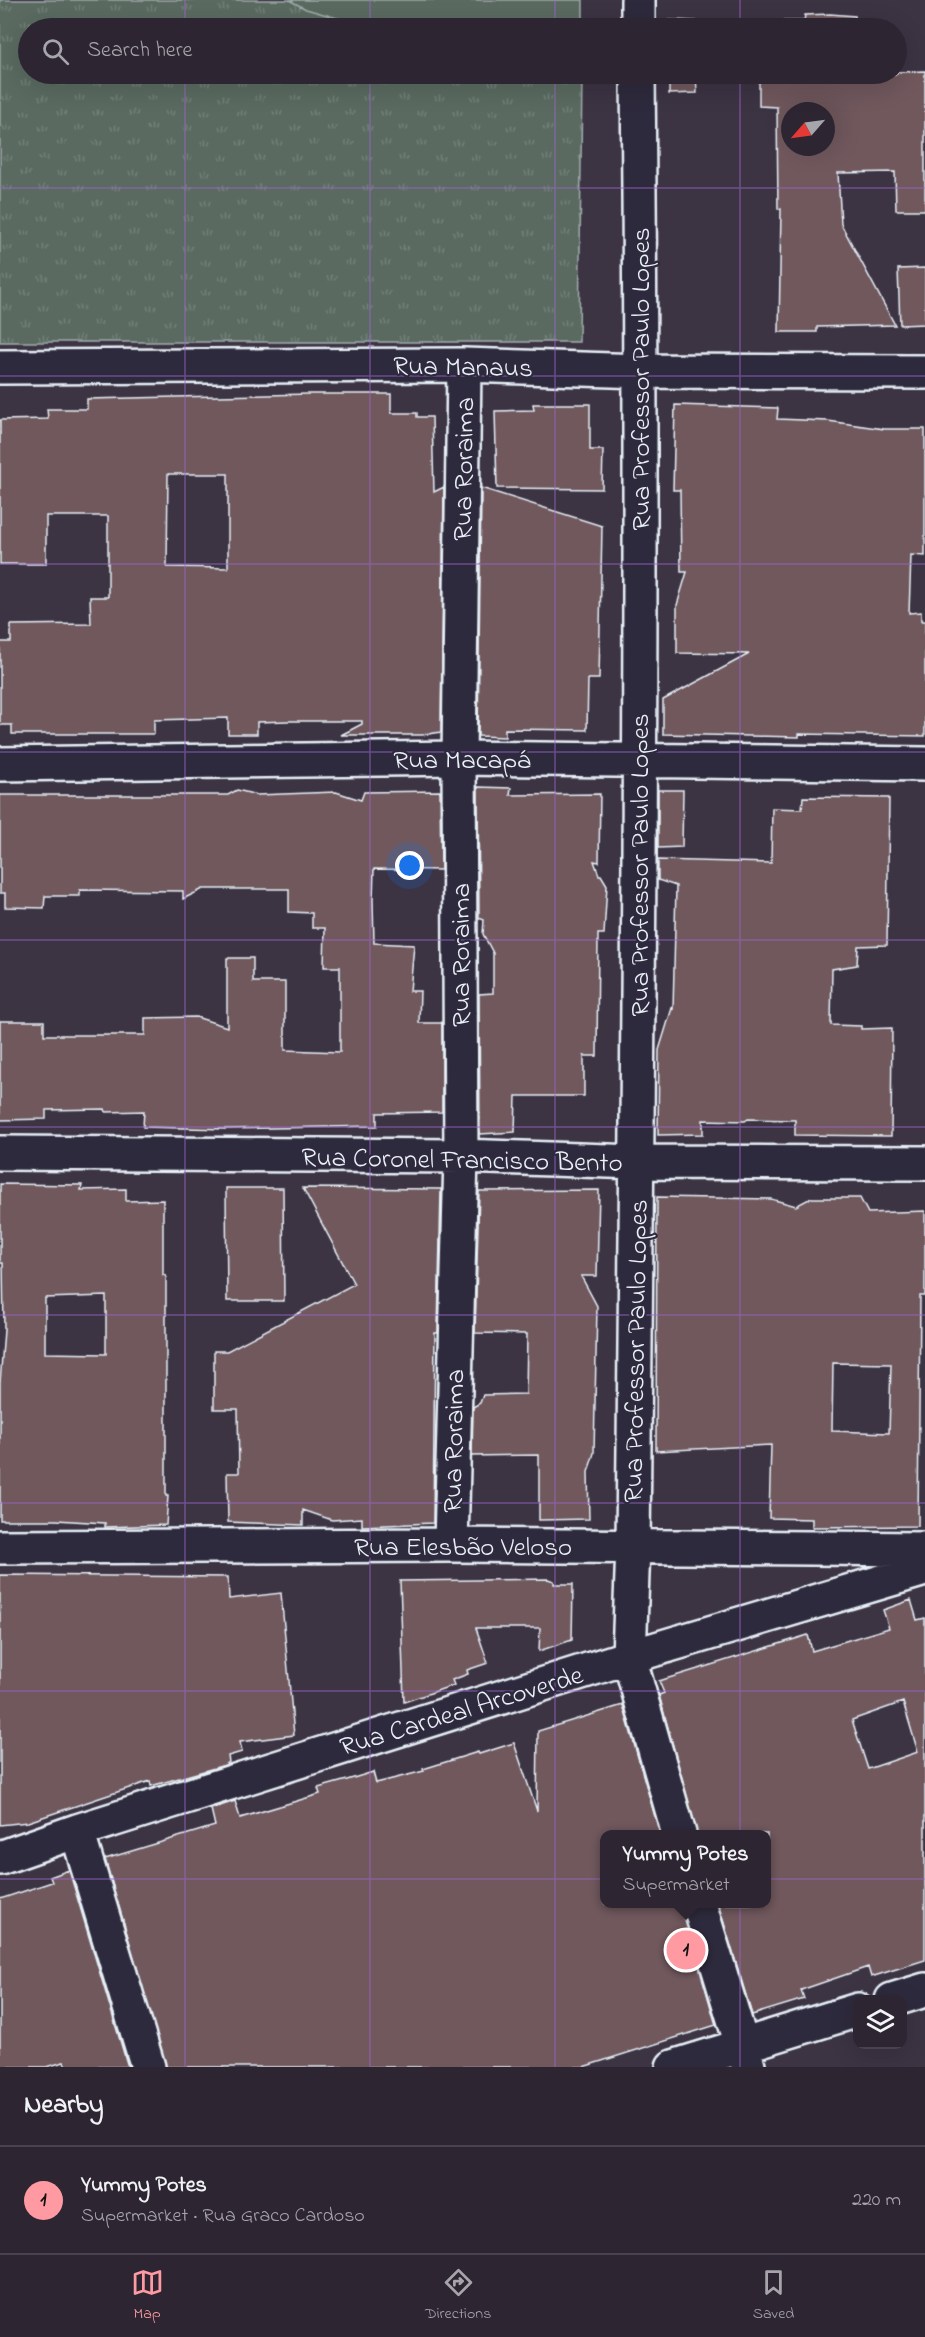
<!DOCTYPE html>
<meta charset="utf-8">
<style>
body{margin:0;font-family:"Indie Flower",sans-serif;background:#39323e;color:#f1f3f6}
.controls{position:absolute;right:18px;bottom:18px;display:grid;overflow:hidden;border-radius:12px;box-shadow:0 6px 24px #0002}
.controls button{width:54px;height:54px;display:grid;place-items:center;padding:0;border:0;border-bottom:2px solid #48434d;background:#2d2632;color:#f1f3f6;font:30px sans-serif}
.compass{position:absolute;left:781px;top:102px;width:54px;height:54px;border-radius:50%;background:#2d2632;box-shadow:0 6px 24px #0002;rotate:242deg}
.you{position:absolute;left:410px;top:866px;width:21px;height:21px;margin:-15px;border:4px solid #fff;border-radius:50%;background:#1a73e8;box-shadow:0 0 0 9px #1a73e833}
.badge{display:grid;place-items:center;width:39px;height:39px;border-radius:50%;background:#ff9aa2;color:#111;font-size:20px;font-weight:700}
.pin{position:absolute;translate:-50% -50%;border:3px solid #fff;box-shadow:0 2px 6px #0006}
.popup{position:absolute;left:600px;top:1830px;width:171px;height:78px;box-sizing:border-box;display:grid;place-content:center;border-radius:12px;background:#2d2632;filter:drop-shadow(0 2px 4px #0005);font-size:20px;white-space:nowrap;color:#a7a5ac}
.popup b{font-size:22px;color:#f1f3f6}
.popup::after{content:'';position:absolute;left:50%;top:100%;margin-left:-12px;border:12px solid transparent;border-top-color:#2d2632}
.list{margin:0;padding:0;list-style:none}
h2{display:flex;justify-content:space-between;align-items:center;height:78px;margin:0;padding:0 24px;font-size:26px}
h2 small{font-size:20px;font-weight:400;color:#a7a5ac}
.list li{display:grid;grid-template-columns:39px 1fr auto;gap:18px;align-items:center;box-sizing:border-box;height:108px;padding:0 24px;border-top:2px solid #48434d}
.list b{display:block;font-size:22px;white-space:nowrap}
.list p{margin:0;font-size:20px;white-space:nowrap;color:#a7a5ac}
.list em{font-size:20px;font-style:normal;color:#a7a5ac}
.icon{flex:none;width:33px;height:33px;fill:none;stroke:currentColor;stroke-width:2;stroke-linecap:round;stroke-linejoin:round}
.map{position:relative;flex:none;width:925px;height:2067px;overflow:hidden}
.search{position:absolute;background:#2d2632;box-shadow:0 6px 24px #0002;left:18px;right:18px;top:18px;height:66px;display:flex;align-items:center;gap:15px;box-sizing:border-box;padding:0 21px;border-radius:33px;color:#a7a5ac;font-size:22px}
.sheet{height:186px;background:#2d2632}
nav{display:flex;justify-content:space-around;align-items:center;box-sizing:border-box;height:84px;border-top:2px solid #48434d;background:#2d2632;font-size:16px;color:#a7a5ac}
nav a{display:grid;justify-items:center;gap:3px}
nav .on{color:#ff9aa2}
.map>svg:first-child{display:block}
.grass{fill:url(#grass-tufts);stroke:#a1aeac;stroke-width:1.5}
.park{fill:#5a6a61;stroke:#a1aeac;stroke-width:1.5}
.building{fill:#6f595d;stroke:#e8f1f8;stroke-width:1.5;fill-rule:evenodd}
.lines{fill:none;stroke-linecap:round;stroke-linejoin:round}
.minor-casing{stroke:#e8f1f8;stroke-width:38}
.minor{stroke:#2f2a3d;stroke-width:33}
.grid{fill:none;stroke:#9c67d0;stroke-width:1.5;stroke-opacity:0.55}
.labels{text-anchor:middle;stroke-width:4.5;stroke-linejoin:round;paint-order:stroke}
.street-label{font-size:27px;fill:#e8f1f8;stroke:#2f2a3d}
</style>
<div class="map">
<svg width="925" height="2067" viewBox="0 0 925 2067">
<defs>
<pattern id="grass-tufts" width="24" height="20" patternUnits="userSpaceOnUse" patternTransform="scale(1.5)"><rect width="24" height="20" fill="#5a6a61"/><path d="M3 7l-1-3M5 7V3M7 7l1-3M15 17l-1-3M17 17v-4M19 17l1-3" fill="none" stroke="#728078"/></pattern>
</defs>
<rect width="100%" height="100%" fill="#3c3343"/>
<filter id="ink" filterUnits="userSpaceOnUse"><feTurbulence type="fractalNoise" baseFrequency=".0167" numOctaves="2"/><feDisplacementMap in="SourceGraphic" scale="12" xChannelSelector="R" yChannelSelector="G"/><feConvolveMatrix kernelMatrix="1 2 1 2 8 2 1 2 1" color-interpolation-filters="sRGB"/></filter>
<g filter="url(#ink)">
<path class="grass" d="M 0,0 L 312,0 L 423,28 L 28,28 L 28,74 L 582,74 L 579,342 L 0,342 Z"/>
<path class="park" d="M 289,0 L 583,0 L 583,28 L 372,28 L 306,9 Z"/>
<path class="building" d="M 830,14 L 855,16 L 856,28 L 759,28 L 759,21 L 804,21 L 805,15 Z
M 669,20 L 696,21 L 696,28 L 669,28 Z
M 925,71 L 925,210 L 896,210 L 895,172 L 838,173 L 841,224 L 895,325 L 817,327 L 817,332 L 779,332 L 781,209 L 778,209 L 777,107 L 759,106 L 759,74 L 897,74 L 897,72 ZM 790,111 L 826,111 L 826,147 L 790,147 Z
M 669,74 L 696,74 L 697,93 L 669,94 Z
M 925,268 L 925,324 L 900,325 L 898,269 Z
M 309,394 L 391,394 L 391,413 L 417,413 L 417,417 L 432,417 L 434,492 L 444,487 L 441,732 L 422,735 L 341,735 L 362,724 L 362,721 L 288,721 L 257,722 L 257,734 L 228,734 L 228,718 L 154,720 L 154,734 L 12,734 L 12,725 L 0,725 L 0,642 L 11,642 L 11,625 L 91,624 L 90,597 L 108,597 L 108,516 L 46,516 L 46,564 L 0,564 L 0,420 L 48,419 L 47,409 L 87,409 L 87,399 ZM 168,474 L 228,474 L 228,568 L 167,567 Z
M 533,404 L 590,404 L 590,450 L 603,450 L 602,489 L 497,488 L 495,411 L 534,410 Z
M 675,405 L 778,408 L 777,419 L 828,421 L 884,429 L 925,429 L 925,556 L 911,555 L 909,613 L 921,612 L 921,621 L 925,621 L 925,736 L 799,734 L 799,737 L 663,734 L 663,700 L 749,654 L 677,653 L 677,605 L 687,572 L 681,572 L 680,490 L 673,490 Z
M 481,488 L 602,526 L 599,679 L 588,679 L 587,730 L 505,729 L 505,737 L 478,736 Z
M 478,787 L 511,788 L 510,795 L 600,794 L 599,862 L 594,861 L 599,875 L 601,875 L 607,885 L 604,934 L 598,934 L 597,1056 L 584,1056 L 584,1096 L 516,1096 L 515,1132 L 480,1134 L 479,994 L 493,993 L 493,953 L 483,934 L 484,920 L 479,918 Z
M 237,790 L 257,795 L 336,792 L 361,800 L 364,792 L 440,791 L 441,870 L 374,869 L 373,900 L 374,943 L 414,945 L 410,991 L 420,991 L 419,1023 L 442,1023 L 442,1112 L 377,1113 L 377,1126 L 226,1129 L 143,1127 L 144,1111 L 106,1112 L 105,1109 L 46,1110 L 46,1119 L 0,1120 L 0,1021 L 44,1021 L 44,1035 L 145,1035 L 145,1018 L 196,1017 L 227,1027 L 227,958 L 253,958 L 253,982 L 285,982 L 285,1050 L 340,1052 L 340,967 L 324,967 L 325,928 L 312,928 L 312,913 L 289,912 L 289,889 L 203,889 L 183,899 L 183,891 L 80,890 L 80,896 L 45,896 L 44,908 L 5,907 L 5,893 L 0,893 L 0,795 L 228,795 Z
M 658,790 L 683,790 L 682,847 L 658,848 Z
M 803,797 L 889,798 L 887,945 L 858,946 L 857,965 L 832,969 L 831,1025 L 861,1026 L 861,1029 L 892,1028 L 891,1136 L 795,1135 L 795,1120 L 748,1119 L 745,1121 L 703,1120 L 703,1134 L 658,1135 L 659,1050 L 672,1008 L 673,1010 L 676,886 L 658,880 L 658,860 L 771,863 L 772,808 L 802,809 Z
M 0,1184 L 82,1185 L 81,1190 L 126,1189 L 126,1201 L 163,1200 L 163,1275 L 166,1276 L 166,1496 L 168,1496 L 166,1525 L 105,1527 L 105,1523 L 56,1520 L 0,1520 L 0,1383 L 4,1330 L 3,1263 L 0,1263 ZM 106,1296 L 106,1354 L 45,1353 L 45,1298 Z
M 226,1188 L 283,1188 L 284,1301 L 227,1301 Z
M 303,1188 L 441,1189 L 438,1333 L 435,1333 L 433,1523 L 362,1526 L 362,1518 L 332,1520 L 303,1510 L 303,1525 L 228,1522 L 227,1473 L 239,1473 L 238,1409 L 214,1409 L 214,1351 L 227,1351 L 354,1284 Z
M 599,1190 L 597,1276 L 581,1276 L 597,1306 L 594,1453 L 588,1472 L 589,1519 L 539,1520 L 539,1455 L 472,1456 L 473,1407 L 480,1403 L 483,1395 L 526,1394 L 527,1334 L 475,1333 L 479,1191 Z
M 657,1197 L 771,1199 L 796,1206 L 811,1198 L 860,1198 L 868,1213 L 925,1211 L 925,1296 L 920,1296 L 918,1526 L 812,1527 L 812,1519 L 769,1518 L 771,1445 L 656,1451 ZM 833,1363 L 891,1364 L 889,1433 L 832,1431 Z
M 0,1575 L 228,1577 L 229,1599 L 281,1593 L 294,1735 L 240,1742 L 242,1752 L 228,1756 L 229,1762 L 225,1765 L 151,1786 L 150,1781 L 28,1822 L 0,1825 Z
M 548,1579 L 554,1581 L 554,1584 L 573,1584 L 572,1640 L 539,1651 L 540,1628 L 476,1628 L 488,1663 L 467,1670 L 468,1674 L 452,1680 L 454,1685 L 404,1702 L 400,1581 Z
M 911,1600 L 917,1620 L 925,1618 L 925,1960 L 871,1977 L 868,1967 L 801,1990 L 804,1999 L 752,2015 L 718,1904 L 767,1904 L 767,1834 L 697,1834 L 659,1695 L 664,1693 L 659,1681 L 808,1635 L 812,1651 L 889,1628 L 883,1610 ZM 903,1702 L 918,1752 L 868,1769 L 852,1720 Z
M 623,1705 L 660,1834 L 605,1834 L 605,1904 L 681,1904 L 716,2025 L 583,2067 L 166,2067 L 105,1859 L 215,1826 L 211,1809 L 235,1801 L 240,1818 L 320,1794 L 318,1788 L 347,1780 L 373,1772 L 376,1783 L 424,1771 L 423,1769 L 478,1752 L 479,1754 L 514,1743 L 537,1811 L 538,1731 Z
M 69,1870 L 128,2067 L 66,2067 L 64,2062 L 46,2067 L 0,2067 L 0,1899 L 52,1882 L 50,1877 Z"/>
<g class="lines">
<g class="minor-casing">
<path id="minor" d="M 638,0 L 638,28
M 638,74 C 643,564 638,1055 633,1546 L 629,1657 L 679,1834
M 0,367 L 464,365 L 641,371 L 925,372
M 0,764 L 459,758 L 925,764
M 0,1153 L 461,1156 L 637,1162 L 925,1163
M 451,1545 L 461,1156 L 459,758 L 464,365
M 0,1547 L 451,1545 L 925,1549
M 77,1831 L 148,2067
M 0,1858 L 77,1831 L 629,1657 L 925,1569
M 699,1904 L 748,2065
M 892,2000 L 925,1990
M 673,2067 L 858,2010"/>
</g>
<use href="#minor" class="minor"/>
</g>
</g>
<path class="grid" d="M 185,0 L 185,28M 370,0 L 370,28M 555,0 L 555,28M 740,0 L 740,28M 185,74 L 185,2067M 370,74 L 370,2067M 555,74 L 555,2067M 740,74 L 740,2067M 0,188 L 925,188M 0,376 L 925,376M 0,564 L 925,564M 0,752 L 925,752M 0,940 L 925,940M 0,1127 L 925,1127M 0,1315 L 925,1315M 0,1503 L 925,1503M 0,1691 L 925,1691M 0,1879 L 925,1879"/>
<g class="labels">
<g class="street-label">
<text transform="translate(463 366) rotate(1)" y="9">Rua Manaus</text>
<text transform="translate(640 379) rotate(-90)" y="9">Rua Professor Paulo Lopes</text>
<text transform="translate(463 469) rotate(-89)" y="9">Rua Roraima</text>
<text x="462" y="768">Rua Macapá</text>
<text transform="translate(639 865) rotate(-90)" y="9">Rua Professor Paulo Lopes</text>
<text transform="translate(460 955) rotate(-90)" y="9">Rua Roraima</text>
<text transform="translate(462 1159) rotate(1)" y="9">Rua Coronel Francisco Bento</text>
<text transform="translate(635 1351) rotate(-89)" y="9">Rua Professor Paulo Lopes</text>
<text transform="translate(453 1441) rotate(-89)" y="9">Rua Roraima</text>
<text x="463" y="1555">Rua Elesbão Veloso</text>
<text transform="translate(461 1710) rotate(-17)" y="9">Rua Cardeal Arcoverde</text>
</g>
</g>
</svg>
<div class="controls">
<button><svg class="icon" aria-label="layers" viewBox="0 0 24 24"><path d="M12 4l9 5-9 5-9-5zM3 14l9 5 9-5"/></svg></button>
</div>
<svg class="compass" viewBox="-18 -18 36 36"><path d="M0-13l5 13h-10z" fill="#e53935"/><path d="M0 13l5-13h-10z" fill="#a7a5ac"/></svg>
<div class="you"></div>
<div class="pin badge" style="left:686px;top:1950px">1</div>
<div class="popup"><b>Yummy Potes</b>Supermarket</div>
<div class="search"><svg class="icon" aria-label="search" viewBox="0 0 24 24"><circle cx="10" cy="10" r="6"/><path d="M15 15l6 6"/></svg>Search here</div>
</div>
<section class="sheet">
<h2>Nearby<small></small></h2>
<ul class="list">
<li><span class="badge">1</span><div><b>Yummy Potes</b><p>Supermarket · Rua Graco Cardoso</p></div><em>220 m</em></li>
</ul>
</section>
<nav>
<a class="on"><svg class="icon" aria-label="map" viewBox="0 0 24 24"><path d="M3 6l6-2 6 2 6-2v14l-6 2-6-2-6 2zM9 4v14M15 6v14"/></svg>Map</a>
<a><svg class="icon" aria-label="directions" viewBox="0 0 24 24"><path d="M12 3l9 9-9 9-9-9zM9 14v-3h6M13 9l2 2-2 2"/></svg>Directions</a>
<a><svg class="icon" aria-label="saved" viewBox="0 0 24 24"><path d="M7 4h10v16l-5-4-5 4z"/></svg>Saved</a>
</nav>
